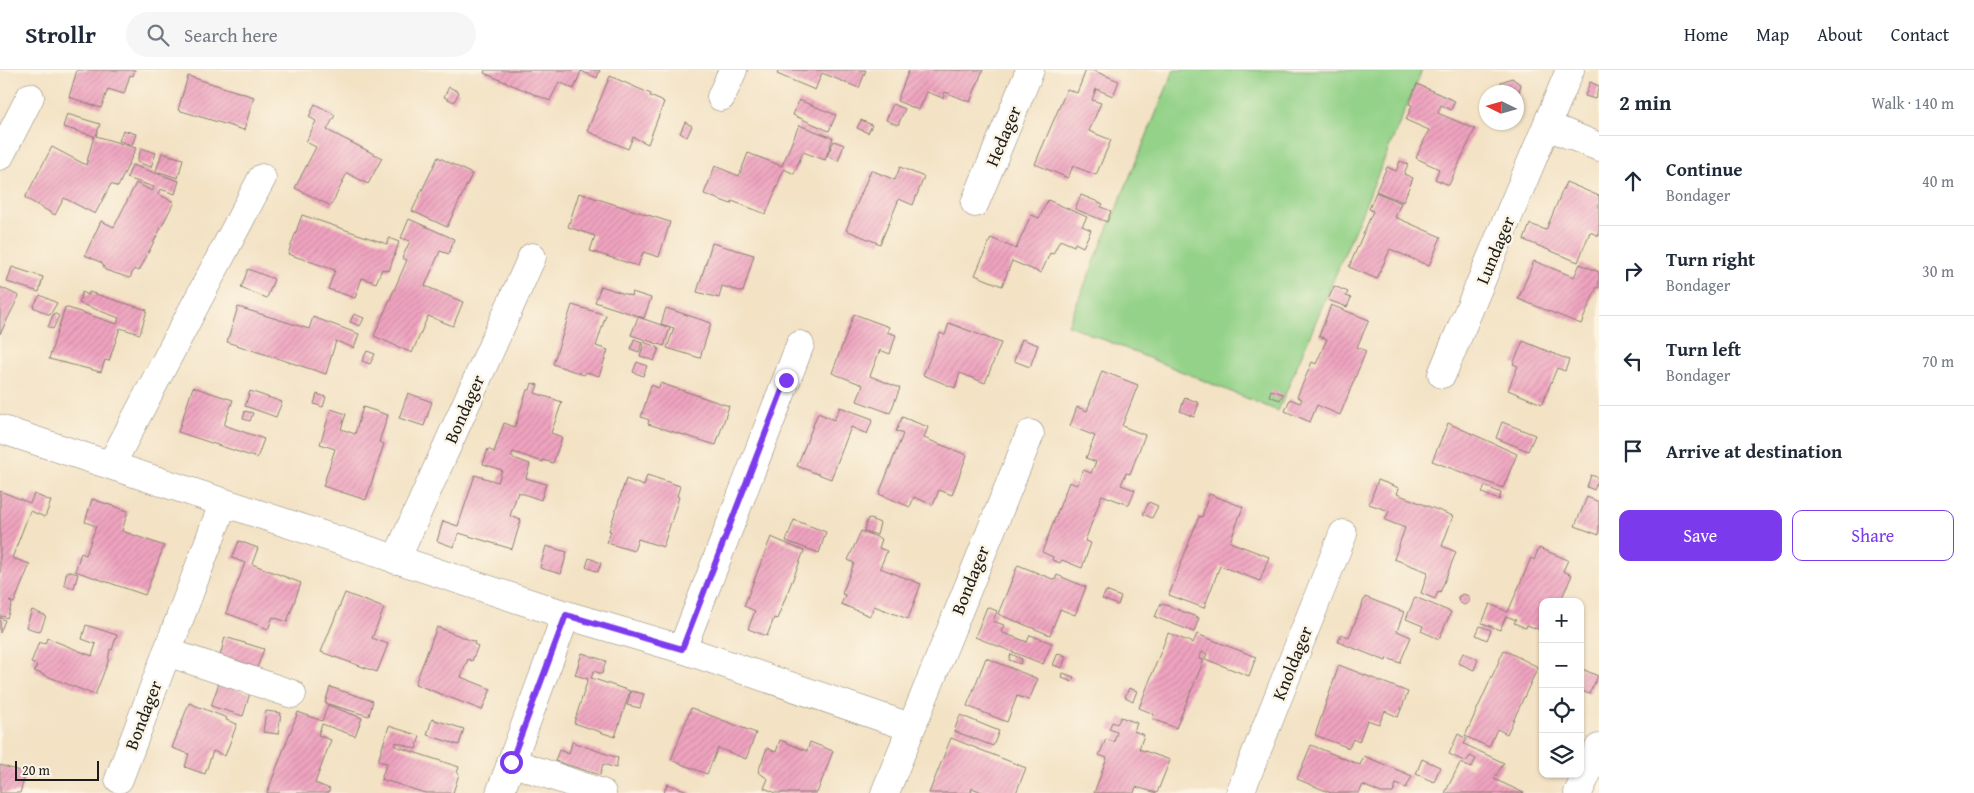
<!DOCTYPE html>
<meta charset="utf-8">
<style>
body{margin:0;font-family:"Gentium Book Plus",serif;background:#f6f6f7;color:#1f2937}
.controls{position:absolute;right:15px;bottom:15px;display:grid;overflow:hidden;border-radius:10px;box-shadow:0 1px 4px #0004}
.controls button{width:45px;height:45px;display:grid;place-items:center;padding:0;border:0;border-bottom:1px solid #e0e1e3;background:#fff;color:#1f2937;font:25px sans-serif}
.compass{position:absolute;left:1479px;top:15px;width:45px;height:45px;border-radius:50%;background:#fff;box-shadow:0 1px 4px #0004;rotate:275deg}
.scale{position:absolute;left:15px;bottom:12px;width:84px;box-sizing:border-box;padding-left:5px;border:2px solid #1c1c1c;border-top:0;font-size:14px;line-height:18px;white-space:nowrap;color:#1c1c1c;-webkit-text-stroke:4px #fcf5e5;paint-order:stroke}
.stop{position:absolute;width:15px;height:15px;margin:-11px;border:4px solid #7c3aed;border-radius:50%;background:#fff}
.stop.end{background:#7c3aed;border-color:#fff;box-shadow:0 1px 5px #0008}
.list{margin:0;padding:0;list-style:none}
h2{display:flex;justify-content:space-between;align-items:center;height:65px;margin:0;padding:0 20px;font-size:21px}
h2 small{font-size:16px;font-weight:400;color:#747a83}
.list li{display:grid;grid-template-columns:32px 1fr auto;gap:15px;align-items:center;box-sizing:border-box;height:90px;padding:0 20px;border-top:1px solid #e0e1e3}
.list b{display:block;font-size:19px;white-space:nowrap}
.list p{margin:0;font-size:16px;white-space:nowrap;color:#747a83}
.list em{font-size:16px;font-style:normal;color:#747a83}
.actions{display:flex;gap:10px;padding:15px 20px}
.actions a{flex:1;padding:11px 0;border:1px solid #7c3aed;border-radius:10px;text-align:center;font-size:18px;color:#7c3aed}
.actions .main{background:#7c3aed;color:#fff}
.icon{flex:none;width:28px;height:28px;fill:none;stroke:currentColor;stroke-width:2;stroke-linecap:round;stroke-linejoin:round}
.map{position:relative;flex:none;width:1599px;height:723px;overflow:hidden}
header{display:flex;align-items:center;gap:30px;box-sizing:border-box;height:70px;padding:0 25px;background:#fff;border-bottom:1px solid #e0e1e3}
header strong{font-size:24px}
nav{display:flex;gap:28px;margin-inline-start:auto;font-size:18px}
.search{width:350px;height:45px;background:#f6f6f7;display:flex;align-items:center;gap:12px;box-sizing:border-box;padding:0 18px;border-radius:28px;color:#747a83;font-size:19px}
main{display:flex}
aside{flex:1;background:#fff}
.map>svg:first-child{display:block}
.green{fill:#93d288;stroke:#587752}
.building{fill:url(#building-hatch)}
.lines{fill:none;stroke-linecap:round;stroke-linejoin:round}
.street-casing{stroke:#887f70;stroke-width:29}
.street{stroke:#fff;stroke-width:28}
.route{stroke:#7c3aed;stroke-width:6}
.labels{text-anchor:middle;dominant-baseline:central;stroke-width:5;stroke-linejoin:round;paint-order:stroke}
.street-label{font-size:18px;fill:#1c1c1c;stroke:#fcf5e5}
</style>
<header>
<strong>Strollr</strong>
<div class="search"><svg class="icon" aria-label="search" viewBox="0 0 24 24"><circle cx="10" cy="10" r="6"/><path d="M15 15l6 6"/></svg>Search here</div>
<nav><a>Home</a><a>Map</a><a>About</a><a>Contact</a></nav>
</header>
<main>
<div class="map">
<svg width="1599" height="723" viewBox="0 0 1599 723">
<defs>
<pattern id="building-hatch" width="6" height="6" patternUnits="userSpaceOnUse" patternTransform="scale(1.25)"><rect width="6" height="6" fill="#efa3bf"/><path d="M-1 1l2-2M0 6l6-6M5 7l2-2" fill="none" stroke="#cc8ca4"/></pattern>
</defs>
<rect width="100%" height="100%" fill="#fcf5e5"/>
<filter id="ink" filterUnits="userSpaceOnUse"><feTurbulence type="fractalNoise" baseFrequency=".02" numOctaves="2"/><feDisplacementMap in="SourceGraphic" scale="10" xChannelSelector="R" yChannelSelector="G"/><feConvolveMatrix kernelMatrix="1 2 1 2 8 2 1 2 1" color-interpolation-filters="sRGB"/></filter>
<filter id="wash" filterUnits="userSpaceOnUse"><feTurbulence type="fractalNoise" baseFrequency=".0096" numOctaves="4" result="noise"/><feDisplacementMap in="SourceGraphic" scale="20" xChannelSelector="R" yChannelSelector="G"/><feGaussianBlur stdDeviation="1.12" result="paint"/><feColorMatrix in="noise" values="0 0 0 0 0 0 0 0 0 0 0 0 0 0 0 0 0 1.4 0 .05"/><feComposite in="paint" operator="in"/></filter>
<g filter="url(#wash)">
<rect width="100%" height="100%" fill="#f3e2c4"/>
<polygon class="green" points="1174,0 1422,0 1278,341 1068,255"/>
<g id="blocks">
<g class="building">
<polygon points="77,0 135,0 133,6 130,5 124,24 108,19 101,38 69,27"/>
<polygon points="485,0 600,0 597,8 581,1 574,19 559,12 550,31 484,3"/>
<polygon points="779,0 866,0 859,18 822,3 815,20 777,4"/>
<polygon points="909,0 983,0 970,32 945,22 943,28 927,22 919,40 897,31"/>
<polygon points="1086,0 1092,0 1119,11 1113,26 1096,19 1092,30 1101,33 1089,61 1111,70 1096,105 1073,96 1068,108 1035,94 1067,19 1077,23"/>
<polygon points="188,6 254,27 244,60 178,40"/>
<polygon points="610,6 651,24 650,26 664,32 648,74 633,67 628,79 587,61"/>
<polygon points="1512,8 1521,15 1517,27 1516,22 1498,22 1501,12"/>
<polygon points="1590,12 1599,16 1595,29 1585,26"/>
<polygon points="1417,14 1455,31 1451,40 1441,35 1438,43 1475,59 1449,115 1435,109 1439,99 1416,88 1429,60 1406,50 1412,35 1409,34"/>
<polygon points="449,17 459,22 454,32 444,27"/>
<polygon points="799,30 836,45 829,61 793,45"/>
<polygon points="315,34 335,45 327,60 382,88 368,114 347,103 331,136 295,118 316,77 306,72 316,51 309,47"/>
<polygon points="893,34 905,39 898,55 886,50"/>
<polygon points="67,44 100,54 96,66 136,78 118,117 111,114 95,144 64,128 55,145 25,128 52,77 86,95 94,66 63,57"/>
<polygon points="861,50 872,55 868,63 857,58"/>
<polygon points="685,52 692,56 687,67 680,63"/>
<polygon points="799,55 833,68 825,90 803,82 794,104 784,99 766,144 732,131 731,134 704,124 715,96 739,106 748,83 782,96"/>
<polygon points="123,60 136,64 132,75 119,71"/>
<polygon points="834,71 844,75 838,91 827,86"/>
<polygon points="141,78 156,83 151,97 137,92"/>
<polygon points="162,83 183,89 178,108 156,101"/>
<polygon points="438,87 472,104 447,157 412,141"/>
<polygon points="1400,91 1408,94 1404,104 1413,108 1403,132 1376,121 1387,97 1396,101"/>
<polygon points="132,95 179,111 175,124 160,119 158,124 174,132 139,201 134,199 130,208 105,200 102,193 85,185 101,151 114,157 136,113 152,121 154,117 127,108"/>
<polygon points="900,97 924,107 913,135 899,129 880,174 846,160 871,100 895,110"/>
<polygon points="1566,112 1599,126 1599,166 1590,162 1578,192 1524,170 1530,154 1546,160"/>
<polygon points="1376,122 1401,133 1395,147 1441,167 1429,196 1390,179 1377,209 1349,197 1373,141 1369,139"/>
<polygon points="579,123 670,152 659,187 643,182 638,196 590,181 595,166 568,157"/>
<polygon points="1081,125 1103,134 1101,137 1111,141 1107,152 1075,139"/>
<polygon points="1048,130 1087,147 1082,156 1091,160 1083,177 1075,173 1074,176 1060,170 1053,184 1050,183 1041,203 1012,191 1002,216 975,205 991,168 1016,179 1030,147 1032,145 1039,148"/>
<polygon points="302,145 387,174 389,168 399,172 389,201 382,199 376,213 362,208 355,228 328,219 335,200 288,184"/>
<polygon points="409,149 454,169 449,184 440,181 425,216 463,232 453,256 428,246 412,283 374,266 407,190 402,188 410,171 401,168"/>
<polygon points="712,173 754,185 743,222 722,216 719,228 697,222"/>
<polygon points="1534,191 1574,207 1580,194 1599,202 1599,218 1597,217 1581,254 1518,229"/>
<polygon points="12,197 43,207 39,222 7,212"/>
<polygon points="248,199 274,209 267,228 241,218"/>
<polygon points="601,216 631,226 632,222 651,228 644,248 595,232"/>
<polygon points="1334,216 1348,222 1346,226 1351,228 1347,237 1328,230"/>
<polygon points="0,217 19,226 0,264"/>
<polygon points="82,222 89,225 89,222 147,240 140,264 120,258 109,291 105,290 101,302 49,289 65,237 117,254 119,248 79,233"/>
<polygon points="40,225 57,233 50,245 33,237"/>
<polygon points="572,235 606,245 596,276 608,280 599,306 586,302 584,305 553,294"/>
<polygon points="1331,235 1369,250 1357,277 1366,281 1340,345 1317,335 1310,352 1285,341 1290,329 1300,333 1302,329 1297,327 1312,292 1316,294 1327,269 1319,266"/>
<polygon points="238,237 309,259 313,247 359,264 354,278 336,271 326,304 227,272"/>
<polygon points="666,238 711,253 700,288 667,278 674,258 661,254"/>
<polygon points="54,243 59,246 53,259 48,257"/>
<polygon points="354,244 364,248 360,256 350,252"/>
<polygon points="854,244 889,257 887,262 896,265 890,284 880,280 870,306 900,318 890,343 857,331 863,315 832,303"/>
<polygon points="638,247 670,258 664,276 631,265"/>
<polygon points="949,253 1001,273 985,313 960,303 955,318 923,305 940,263 945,265"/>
<polygon points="634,269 642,272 639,282 631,279"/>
<polygon points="1022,269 1038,275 1030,297 1014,291"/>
<polygon points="1523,271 1569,290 1565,301 1557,298 1542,334 1508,320 1518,296 1513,294"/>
<polygon points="644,272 659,278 654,291 640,286"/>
<polygon points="367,281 375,284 370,294 362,291"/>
<polygon points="637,292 647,296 643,306 633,302"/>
<polygon points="1102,301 1138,315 1122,356 1145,365 1130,404 1126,403 1121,415 1135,420 1129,435 1102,425 1085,471 1091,473 1082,498 1062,490 1060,493 1052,490 1053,487 1042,482 1069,412 1077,415 1083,400 1091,403 1096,392 1086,388 1095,366 1070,356 1077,337 1087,341"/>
<polygon points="532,313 538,315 535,323 562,332 551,363 562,367 553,393 543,390 543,392 513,382 511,387 530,394 526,408 546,414 541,430 518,422 510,446 521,450 512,479 459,463 454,477 437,471 443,451 458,456 475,405 498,412 502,400 483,394 488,379 494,382 504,353 515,357 527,320 530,320"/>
<polygon points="660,313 729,336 716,375 648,354 649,350 641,347 651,315 659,318"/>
<polygon points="193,317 233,330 224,355 264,369 257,388 178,362"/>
<polygon points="1271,320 1283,324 1280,330 1269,326"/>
<polygon points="250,321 282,332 276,347 245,336"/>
<polygon points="408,323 432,332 424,356 399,348"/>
<polygon points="317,324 326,327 323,337 314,334"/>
<polygon points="1185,327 1199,333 1194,347 1180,341"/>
<polygon points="363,337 388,345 379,372 384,374 366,430 323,416 335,379 320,374 331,339 346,344 341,359 355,364"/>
<polygon points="840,337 873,349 867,364 851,357 831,409 797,396 818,343 834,350"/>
<polygon points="245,341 253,343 250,351 243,349"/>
<polygon points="902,347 928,357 924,368 967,385 952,425 939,420 933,435 914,427 910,437 879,424 903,364 896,361"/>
<polygon points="1502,352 1535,365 1528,381 1496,368"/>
<polygon points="1448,353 1517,384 1503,418 1432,391"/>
<polygon points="647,405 680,416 677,426 679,427 663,477 638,469 634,481 607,473 611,461 609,461 626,409 644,416"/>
<polygon points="1591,405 1599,408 1594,420 1587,417"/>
<polygon points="1378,410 1399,418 1397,424 1453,446 1442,476 1456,482 1440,523 1438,522 1435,529 1421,523 1428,502 1394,489 1405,458 1385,450 1389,441 1369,434"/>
<polygon points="1485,416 1501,423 1499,430 1482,423"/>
<polygon points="0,421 30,433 34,424 51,431 45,447 30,441 12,488 30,494 14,533 9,531 12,534 7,548 2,546 1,548 5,550 0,563"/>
<polygon points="1209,424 1243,437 1230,472 1269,487 1260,511 1220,496 1204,538 1169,525 1199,446 1202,447 1203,443"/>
<polygon points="1587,427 1599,432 1599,465 1575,456"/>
<polygon points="92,429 128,441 122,461 164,476 145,525 75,501 81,483 86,485 96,456 85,452"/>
<polygon points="1149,432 1158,436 1152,448 1143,444"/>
<polygon points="868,448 880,453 877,465 864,461"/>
<polygon points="794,450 826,462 819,483 786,471"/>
<polygon points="861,461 882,469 879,478 887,481 880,498 921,514 908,549 874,536 870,546 841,534 845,525 842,524 854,493 848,490"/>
<polygon points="771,467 804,481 777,549 774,548 767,566 748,559 755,541 744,536"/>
<polygon points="239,471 258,478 252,494 301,513 287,552 273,547 268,559 226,543 245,493 232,488"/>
<polygon points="546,476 567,482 561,504 540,498"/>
<polygon points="1539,478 1568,490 1563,501 1572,505 1560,532 1543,532 1543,561 1527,555 1526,558 1514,553 1516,550 1506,546 1500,560 1482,553 1490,534 1508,542 1531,488 1534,490"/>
<polygon points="589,488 601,493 598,502 586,497"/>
<polygon points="1018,495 1055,510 1057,505 1086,517 1075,545 1060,539 1050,565 998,544"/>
<polygon points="67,501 78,504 74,518 64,515"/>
<polygon points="1106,521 1121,527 1118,535 1102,529"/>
<polygon points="345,523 384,538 372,568 388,574 377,602 321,582"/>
<polygon points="1463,524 1469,526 1469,532 1464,535 1459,532 1458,527"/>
<polygon points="1365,527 1404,542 1397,561 1411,567 1400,593 1387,588 1386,591 1338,572 1341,564 1349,567"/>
<polygon points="1415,527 1451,542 1439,569 1421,561 1423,556 1406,549"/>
<polygon points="1161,533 1199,548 1194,562 1155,547"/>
<polygon points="987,537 997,541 993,551 1004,555 1001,562 1027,572 1030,565 1052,573 1043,594 975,567"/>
<polygon points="32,540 46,546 40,562 26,557"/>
<polygon points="86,555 117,565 112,580 110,579 108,592 95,625 34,601 37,595 31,593 39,572 45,574 47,568 92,586 96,574 82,569"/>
<polygon points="1480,556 1491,560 1487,570 1476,565"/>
<polygon points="437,557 475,572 474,574 478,576 472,591 468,589 461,607 491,619 482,640 415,614"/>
<polygon points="1168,563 1193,573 1197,564 1256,587 1249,606 1205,589 1207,584 1202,582 1199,589 1204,590 1176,658 1153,649 1154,644 1139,638"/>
<polygon points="225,567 264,579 257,598 220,586"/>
<polygon points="1504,580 1538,597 1507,664 1497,659 1489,677 1465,666"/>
<polygon points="582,583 606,591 602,604 594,601 591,608 630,621 615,667 574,653 588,609 575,605"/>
<polygon points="1058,583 1066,586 1062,598 1053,595"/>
<polygon points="1463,583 1478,589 1474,600 1458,593"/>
<polygon points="1011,584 1022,589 1020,594 1009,590"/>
<polygon points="986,588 1038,609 1029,630 1017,626 1007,652 967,636"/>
<polygon points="1339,595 1408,622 1398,647 1385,641 1379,654 1367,650 1359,672 1353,669 1349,678 1315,665"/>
<polygon points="1580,598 1598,606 1589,624 1580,620"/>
<polygon points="1063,603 1074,607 1072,612 1062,608"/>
<polygon points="219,613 250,623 243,646 211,636"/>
<polygon points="330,617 373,631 369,646 325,633"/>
<polygon points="1129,618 1137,621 1133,631 1125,627"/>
<polygon points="631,621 644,624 640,638 627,635"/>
<polygon points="189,633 227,648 226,650 237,654 225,686 213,681 205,704 185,697 189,684 172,678"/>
<polygon points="328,635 362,648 355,666 322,654 318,665 331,670 315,713 330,719 328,723 267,723 298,642 322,651"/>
<polygon points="691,638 756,663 746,689 718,678 707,704 671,690"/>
<polygon points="266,641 281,643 278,664 263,662"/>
<polygon points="960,645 999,661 993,676 954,661"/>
<polygon points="1121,647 1137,653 1134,661 1144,665 1139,679 1170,690 1157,723 1136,717 1134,723 1094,723 1107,688 1099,685 1106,669 1114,672 1117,662 1109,659 1112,652 1117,654"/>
<polygon points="432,649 464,659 459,675 427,665"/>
<polygon points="389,656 420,666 416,679 396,672 395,676 459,697 457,703 459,704 453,723 425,723 381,709 387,693 378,691"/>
<polygon points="1458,664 1467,669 1464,674 1504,693 1494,709 1524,723 1445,723 1460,693 1471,698 1476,689 1470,686 1466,692 1449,684"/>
<polygon points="951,668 1026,698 1016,723 984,723 972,718 971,723 929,723"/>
<polygon points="780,670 807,681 810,672 833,681 817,723 776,723 764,718 768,709 758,702 767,678 776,682"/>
<polygon points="572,672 618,688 616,698 603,694 600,705 555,691 559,680 569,684"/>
<polygon points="1311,675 1360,695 1364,686 1412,706 1406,718 1396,714 1393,723 1381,723 1363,715 1359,723 1331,723 1297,709"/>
<polygon points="1422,689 1440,697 1434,712 1416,704"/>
<polygon points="0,695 26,703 20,723 0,723"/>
<polygon points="667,714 694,723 664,723"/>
</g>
</g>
</g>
<g filter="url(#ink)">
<use href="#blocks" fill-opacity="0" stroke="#887f70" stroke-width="1"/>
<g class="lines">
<g class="street-casing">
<g id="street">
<polyline points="721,27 733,0"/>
<polyline points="1548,56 1599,77"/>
<polyline points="0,86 30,27"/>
<polyline points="975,133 1030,0"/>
<polyline points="1442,304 1570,0"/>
<polyline points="0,359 566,545 682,579 910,657"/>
<polyline points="111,395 262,108"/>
<polyline points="396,490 532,187"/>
<polyline points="682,579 800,275"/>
<polyline points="167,582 292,624"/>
<polyline points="511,692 602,723"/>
<polyline points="119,709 223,434"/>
<polyline points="500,723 566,545"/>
<polyline points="885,723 1030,364"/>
<polyline points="1240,723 1343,464"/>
<polyline points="1578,723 1599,678"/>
</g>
</g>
<use href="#street" class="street"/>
</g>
</g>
<g class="lines" filter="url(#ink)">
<polyline class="route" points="511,692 566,545 682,579 786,310"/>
</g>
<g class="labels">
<g class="street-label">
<text transform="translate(1003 66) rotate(-67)">Hedager</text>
<text transform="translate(1495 180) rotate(-67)">Lundager</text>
<text transform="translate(464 339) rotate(-66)">Bondager</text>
<text transform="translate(970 510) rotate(-68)">Bondager</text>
<text transform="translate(1292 593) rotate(-68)">Knoldager</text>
<text transform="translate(143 645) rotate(-69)">Bondager</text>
</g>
</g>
</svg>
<div class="controls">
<button>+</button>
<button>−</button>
<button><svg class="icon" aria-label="locate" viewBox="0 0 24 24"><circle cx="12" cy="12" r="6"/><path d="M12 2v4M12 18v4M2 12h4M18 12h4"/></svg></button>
<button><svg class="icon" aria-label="layers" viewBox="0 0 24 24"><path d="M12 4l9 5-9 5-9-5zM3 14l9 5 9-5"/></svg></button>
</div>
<svg class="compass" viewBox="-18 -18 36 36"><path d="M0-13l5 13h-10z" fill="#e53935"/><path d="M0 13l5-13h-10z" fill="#747a83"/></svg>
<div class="scale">20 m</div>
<div class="stop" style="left:511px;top:692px"></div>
<div class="stop end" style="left:786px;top:310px"></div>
</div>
<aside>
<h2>2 min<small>Walk · 140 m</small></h2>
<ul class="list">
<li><svg class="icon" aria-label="ahead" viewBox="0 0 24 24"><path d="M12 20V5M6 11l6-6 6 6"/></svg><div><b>Continue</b><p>Bondager</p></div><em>40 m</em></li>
<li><svg class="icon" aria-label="right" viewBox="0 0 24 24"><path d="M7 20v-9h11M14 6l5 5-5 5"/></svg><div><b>Turn right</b><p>Bondager</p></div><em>30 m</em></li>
<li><svg class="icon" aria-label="left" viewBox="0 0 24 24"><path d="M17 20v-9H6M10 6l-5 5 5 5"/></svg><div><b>Turn left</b><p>Bondager</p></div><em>70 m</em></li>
<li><svg class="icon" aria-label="arrive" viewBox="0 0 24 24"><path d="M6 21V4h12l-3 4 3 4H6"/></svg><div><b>Arrive at destination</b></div></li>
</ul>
<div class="actions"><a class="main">Save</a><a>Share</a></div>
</aside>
</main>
